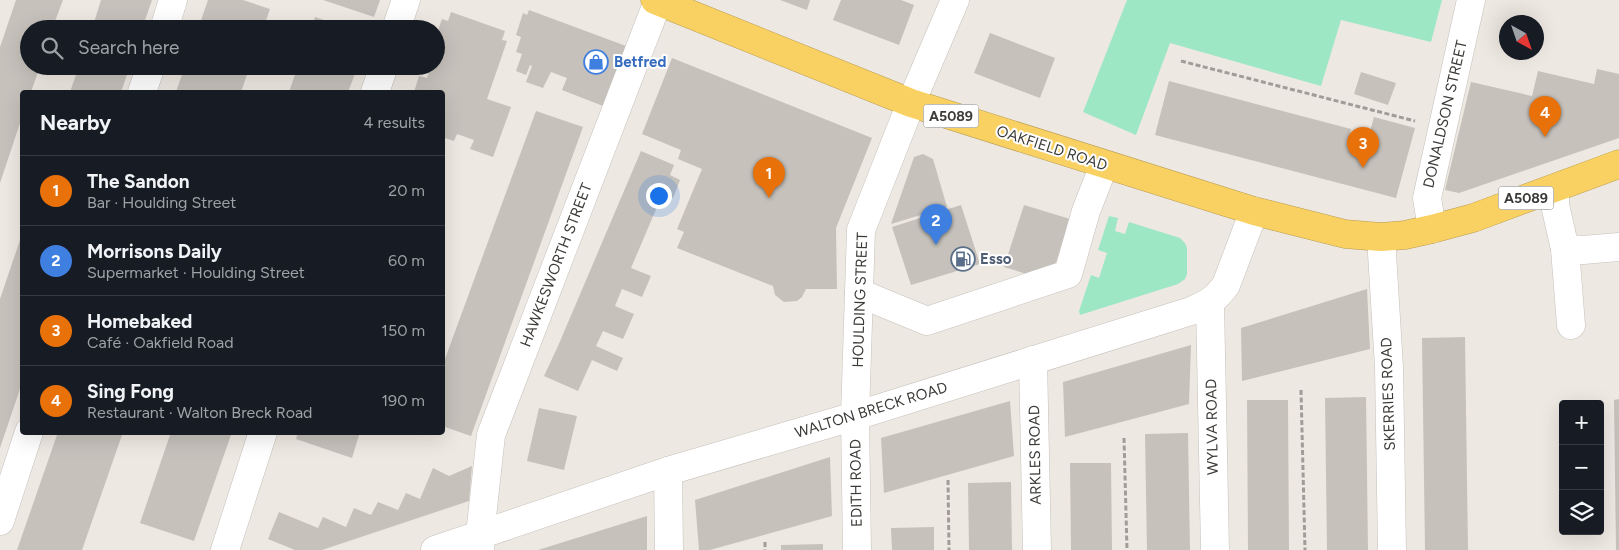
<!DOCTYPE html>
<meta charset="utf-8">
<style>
body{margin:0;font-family:Figtree,sans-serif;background:#20242c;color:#f1f3f6}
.controls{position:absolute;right:15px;bottom:15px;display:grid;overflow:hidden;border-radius:5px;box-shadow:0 5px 20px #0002}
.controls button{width:45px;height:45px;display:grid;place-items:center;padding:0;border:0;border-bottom:1px solid #363941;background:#171b24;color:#f1f3f6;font:25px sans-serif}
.compass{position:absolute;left:1499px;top:15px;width:45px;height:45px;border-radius:50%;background:#171b24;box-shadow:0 5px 20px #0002;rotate:140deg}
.you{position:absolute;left:658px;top:195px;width:18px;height:18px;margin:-12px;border:4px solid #fff;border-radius:50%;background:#1a73e8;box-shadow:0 0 0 8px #1a73e833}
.badge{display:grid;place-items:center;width:32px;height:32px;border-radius:50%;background:#ea580c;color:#fff;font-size:16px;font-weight:700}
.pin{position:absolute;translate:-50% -41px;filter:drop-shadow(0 1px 2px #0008)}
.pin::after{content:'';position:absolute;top:26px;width:18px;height:15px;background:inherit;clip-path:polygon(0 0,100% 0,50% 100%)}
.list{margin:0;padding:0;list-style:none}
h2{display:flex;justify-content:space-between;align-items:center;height:65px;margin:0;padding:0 20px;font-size:21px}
h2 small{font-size:16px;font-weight:400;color:#9ea1a6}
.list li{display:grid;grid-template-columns:32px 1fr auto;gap:15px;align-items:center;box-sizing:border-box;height:70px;padding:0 20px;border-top:1px solid #363941}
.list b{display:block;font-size:19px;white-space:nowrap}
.list p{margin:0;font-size:16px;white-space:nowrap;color:#9ea1a6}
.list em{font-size:16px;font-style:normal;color:#9ea1a6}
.icon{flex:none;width:28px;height:28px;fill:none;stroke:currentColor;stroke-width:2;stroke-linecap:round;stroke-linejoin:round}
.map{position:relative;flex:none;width:1619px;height:550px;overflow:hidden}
.search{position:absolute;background:#171b24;box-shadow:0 5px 20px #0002;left:20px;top:20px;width:425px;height:55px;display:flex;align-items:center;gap:12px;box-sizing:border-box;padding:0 18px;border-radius:28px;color:#9ea1a6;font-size:19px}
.panel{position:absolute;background:#171b24;box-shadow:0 5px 20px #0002;left:20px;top:90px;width:425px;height:345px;border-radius:5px}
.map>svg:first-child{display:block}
.green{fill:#9ee7c5}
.building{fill:#c6c1bb}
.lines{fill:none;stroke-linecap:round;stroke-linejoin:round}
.minor-casing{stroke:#c6c0bb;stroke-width:29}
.highway-casing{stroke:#b79c53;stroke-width:29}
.path{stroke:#a19c98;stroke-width:3;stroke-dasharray:5 2.5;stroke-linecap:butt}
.minor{stroke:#fff;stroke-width:28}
.highway{stroke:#f9d162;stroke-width:28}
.labels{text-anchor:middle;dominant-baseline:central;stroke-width:4;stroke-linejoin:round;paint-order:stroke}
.shield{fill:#fff;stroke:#777674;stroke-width:1}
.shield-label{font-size:14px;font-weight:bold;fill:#3d3b38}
.shop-label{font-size:15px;font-weight:bold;fill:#366cbe;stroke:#fff;text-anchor:start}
.street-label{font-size:15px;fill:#3d3b38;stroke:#fff}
.service-label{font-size:15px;font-weight:bold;fill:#4e5e75;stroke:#fff;text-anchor:start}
</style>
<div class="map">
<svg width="1619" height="550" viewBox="0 0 1619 550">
<rect width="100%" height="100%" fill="#eee8e2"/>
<g class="green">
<polygon points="1127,0 1442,0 1431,42 1341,20 1321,86 1170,43 1136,135 1083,112"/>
<polygon points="1109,216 1118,218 1115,231 1125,234 1129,222 1180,238 1185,243 1187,248 1187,274 1185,279 1178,284 1080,315 1079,311 1091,275 1099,278 1107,253 1098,250"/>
</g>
<g class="building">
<polygon points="16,0 63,0 52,29 29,29 29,66 40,66 31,92 22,92 22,117 0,183 0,47"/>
<polygon points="101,0 152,0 142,29 92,29"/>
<polygon points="208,0 243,0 270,9 263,29 198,29"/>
<polygon points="323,0 380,0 374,17"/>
<polygon points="780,0 810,0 807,10"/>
<polygon points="841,0 901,0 914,5 899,45 833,20"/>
<polygon points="529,10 626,46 603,106 562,90 567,78 551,72 543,88 526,82 532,66 530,65 526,75 516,71 522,54 516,52 521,37 516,35 523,13 527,15"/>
<polygon points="451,12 505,31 502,40 507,41 487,99 511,107 493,157 470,149 474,140 457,134 454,141 442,137 442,92 414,92 419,76 427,78 431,66 436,66 436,51 441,38 436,37 436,36 442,19 448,21"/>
<polygon points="315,17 348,28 348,29 311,29"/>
<polygon points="990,33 1055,58 1040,98 974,73"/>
<polygon points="672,58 872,138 836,228 837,289 806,289 802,297 797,301 784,302 775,295 773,286 677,248 684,232 677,229 702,169 678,159 681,150 642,134"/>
<polygon points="79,66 130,66 121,92 70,92"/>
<polygon points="185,66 250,66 241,92 176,92"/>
<polygon points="298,66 358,66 348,92 289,92"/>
<polygon points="1597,69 1619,74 1619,138 1459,193 1445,190 1471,82 1532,96 1538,71 1594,84"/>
<polygon points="1361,72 1396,83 1388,105 1354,94"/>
<polygon points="1169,81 1351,129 1347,145 1365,150 1374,117 1415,128 1396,198 1155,135"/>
<polygon points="536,111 583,127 471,436 442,426 442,367"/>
<polygon points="641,151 674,165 670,175 680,180 673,198 663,193 631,268 651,276 642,297 622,289 615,306 634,314 623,339 603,331 596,346 623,358 617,371 592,360 578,391 544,376 558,346"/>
<polygon points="923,154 933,159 947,207 891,224 914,157"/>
<polygon points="961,205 980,264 911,285 892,227"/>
<polygon points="1024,205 1070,219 1050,281 1004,267"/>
<polygon points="22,234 22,383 0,448 0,299"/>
<polygon points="1367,289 1370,349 1242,381 1241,328"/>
<polygon points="1465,337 1468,550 1425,550 1422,338"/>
<polygon points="1191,345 1189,404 1065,437 1063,382"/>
<polygon points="1366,397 1368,550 1327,550 1325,398"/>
<polygon points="1619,399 1619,550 1616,550 1614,400"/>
<polygon points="1247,400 1288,400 1289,550 1248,550"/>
<polygon points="1010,401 1014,456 884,493 881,438"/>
<polygon points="539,408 577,416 564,470 527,461"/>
<polygon points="58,432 123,432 82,550 17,550"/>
<polygon points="171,432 232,432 194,541 140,523"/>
<polygon points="298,432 360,432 352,458 296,439"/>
<polygon points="1188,433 1190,550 1147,550 1145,434"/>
<polygon points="830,457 832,516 710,550 699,550 695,500"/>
<polygon points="1070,463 1111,463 1112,550 1071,550"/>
<polygon points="472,466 469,501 322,550 295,550 268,539 279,512 318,528 323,517 346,527 354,508 371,515 378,502 398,510 406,493 420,499 433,468 449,476"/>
<polygon points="1011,482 1012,550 969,550 968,483"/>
<polygon points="647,516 647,550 538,550"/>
<polygon points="934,527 934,550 892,550 891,528"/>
<polygon points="823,544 823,550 781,550 781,545"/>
</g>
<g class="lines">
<g class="minor-casing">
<g id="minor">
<polyline points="164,29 173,0"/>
<polyline points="396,29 406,0"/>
<polyline points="142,92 151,66"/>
<polyline points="375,92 384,66"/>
<polyline points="1555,188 1555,205 1565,249 1571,325"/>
<polyline points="1432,229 1427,198 1471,0"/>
<polyline points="1381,237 1389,367 1392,550"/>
<polyline points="1565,249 1583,250 1619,247"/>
<polyline points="859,293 927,321 1068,274 1086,211 1104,165"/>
<polyline points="1210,303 1215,550"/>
<polyline points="1033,360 1037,550"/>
<polyline points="668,471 669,550"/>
<polyline points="0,521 29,432"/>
<polyline points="225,550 263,432"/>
<path d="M435 550 668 471 855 416 1191 311C1208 304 1215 300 1226 285L1254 211"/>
<polyline points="480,550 480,535 491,435 658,1"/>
<polyline points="857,550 855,416 861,230 911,103 955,0"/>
</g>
</g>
<g class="highway-casing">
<polyline id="highway" points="655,0 911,103 1254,211 1345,234 1381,237 1405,235 1432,229 1473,218 1619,164"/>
</g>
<g class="path">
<polyline points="1181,61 1415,121"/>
<polyline points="1301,390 1305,550"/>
<polyline points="1124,438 1127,550"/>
<polyline points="948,480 949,550"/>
<polyline points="765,542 765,550"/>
</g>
<use href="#minor" class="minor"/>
<use href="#highway" class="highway"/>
</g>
<defs>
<g id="shop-ring" transform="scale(1.25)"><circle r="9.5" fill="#fff" stroke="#3f7fe0" stroke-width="1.5"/><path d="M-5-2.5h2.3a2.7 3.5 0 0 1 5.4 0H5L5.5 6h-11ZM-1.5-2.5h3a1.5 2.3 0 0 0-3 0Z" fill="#3f7fe0"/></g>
<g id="fuel-ring" transform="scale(1.25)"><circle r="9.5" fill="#fff" stroke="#5c6f8a" stroke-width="1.5"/><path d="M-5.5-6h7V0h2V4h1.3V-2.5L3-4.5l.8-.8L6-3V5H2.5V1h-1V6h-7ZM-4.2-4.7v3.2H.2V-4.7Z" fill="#5c6f8a"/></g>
</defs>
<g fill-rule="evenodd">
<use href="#shop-ring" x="596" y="62"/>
<use href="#fuel-ring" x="963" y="259"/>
</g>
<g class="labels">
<g class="shield">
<rect x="923.5" y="104.5" width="55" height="23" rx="4"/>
<rect x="1498.5" y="186.5" width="55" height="23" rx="4"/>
</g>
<g class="shield-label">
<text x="951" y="116">A5089</text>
<text x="1526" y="198">A5089</text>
</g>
<g class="shop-label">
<text x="614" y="62">Betfred</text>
</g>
<g class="street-label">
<text transform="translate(1445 114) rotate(-77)">DONALDSON STREET</text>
<text transform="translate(1052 148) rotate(18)">OAKFIELD ROAD</text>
<text transform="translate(556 265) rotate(-69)">HAWKESWORTH STREET</text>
<text transform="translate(860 300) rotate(-88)">HOULDING STREET</text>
<text transform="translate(1388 394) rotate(-92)">SKERRIES ROAD</text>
<text transform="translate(871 410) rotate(-17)">WALTON BRECK ROAD</text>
<text transform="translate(1212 427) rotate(-91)">WYLVA ROAD</text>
<text transform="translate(1035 455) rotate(-91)">ARKLES ROAD</text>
<text transform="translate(856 483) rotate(-91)">EDITH ROAD</text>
</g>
<g class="service-label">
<text x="980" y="259">Esso</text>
</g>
</g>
</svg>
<div class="controls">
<button>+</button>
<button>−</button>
<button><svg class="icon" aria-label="layers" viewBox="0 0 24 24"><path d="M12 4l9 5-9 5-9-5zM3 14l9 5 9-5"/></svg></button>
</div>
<svg class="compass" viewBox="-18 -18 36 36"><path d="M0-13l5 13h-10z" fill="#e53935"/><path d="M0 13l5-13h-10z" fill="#9ea1a6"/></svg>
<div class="you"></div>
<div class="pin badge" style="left:769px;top:198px;background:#e8710a">1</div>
<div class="pin badge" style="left:936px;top:245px;background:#3f7fe0">2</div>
<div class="pin badge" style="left:1363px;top:168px;background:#e8710a">3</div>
<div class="pin badge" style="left:1545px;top:137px;background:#e8710a">4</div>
<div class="search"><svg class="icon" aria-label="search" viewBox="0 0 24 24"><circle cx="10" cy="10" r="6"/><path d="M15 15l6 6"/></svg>Search here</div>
<section class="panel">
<h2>Nearby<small>4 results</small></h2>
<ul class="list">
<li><span class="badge" style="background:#e8710a">1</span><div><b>The Sandon</b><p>Bar · Houlding Street</p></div><em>20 m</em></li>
<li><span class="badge" style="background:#3f7fe0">2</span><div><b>Morrisons Daily</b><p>Supermarket · Houlding Street</p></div><em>60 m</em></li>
<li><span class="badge" style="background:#e8710a">3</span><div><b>Homebaked</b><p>Café · Oakfield Road</p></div><em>150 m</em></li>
<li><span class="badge" style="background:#e8710a">4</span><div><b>Sing Fong</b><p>Restaurant · Walton Breck Road</p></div><em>190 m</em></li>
</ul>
</section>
</div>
